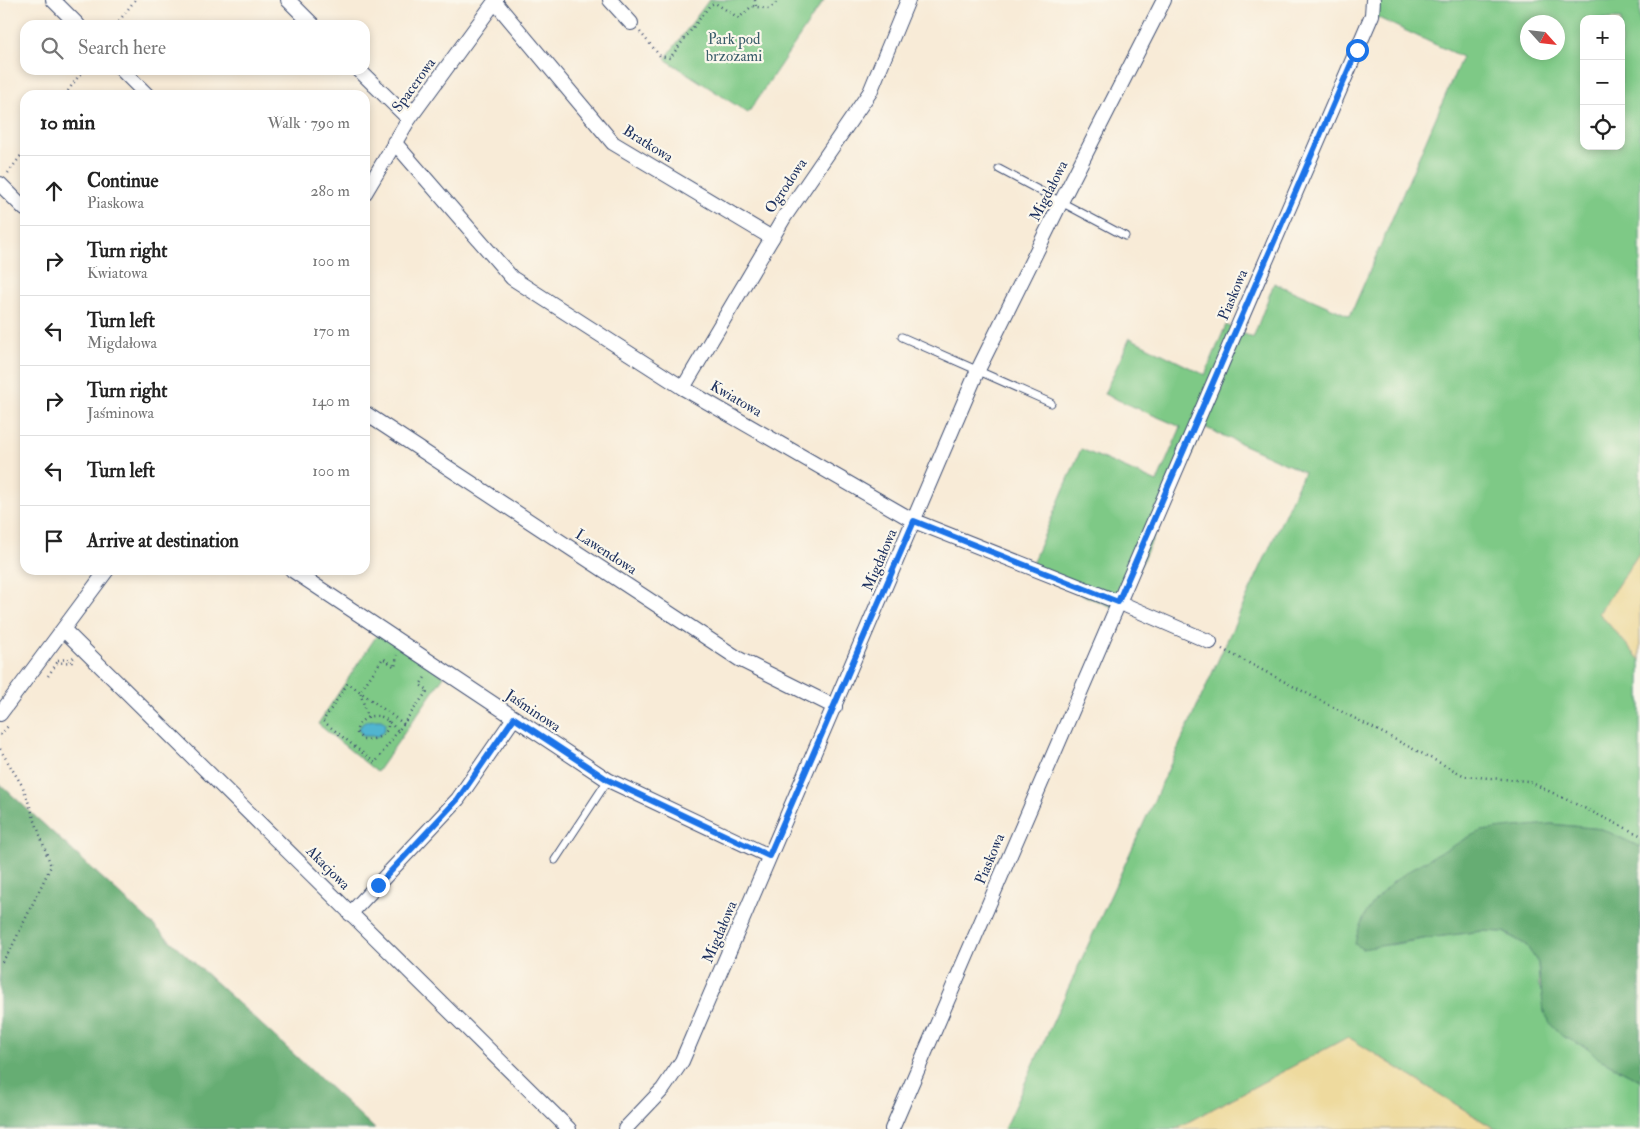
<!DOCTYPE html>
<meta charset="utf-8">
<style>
body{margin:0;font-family:"IM FELL Double Pica",serif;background:#f2f2f2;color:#222}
.controls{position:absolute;right:15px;top:15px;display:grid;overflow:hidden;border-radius:10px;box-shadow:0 2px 8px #0003}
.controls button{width:45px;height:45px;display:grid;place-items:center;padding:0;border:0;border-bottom:1px solid #e0e0e0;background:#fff;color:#222;font:25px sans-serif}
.compass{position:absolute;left:1520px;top:15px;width:45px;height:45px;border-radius:50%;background:#fff;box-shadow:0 2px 8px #0003;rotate:117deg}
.stop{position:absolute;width:15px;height:15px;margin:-11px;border:4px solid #1a73e8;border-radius:50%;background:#fff}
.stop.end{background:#1a73e8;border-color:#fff;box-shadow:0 1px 5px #0008}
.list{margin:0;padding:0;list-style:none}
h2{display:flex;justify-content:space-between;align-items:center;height:65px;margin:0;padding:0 20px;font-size:21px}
h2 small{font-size:16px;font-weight:400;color:#767676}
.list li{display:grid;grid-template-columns:32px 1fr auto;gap:15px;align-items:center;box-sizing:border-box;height:70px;padding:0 20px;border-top:1px solid #e0e0e0}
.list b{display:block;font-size:19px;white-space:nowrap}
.list p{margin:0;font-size:16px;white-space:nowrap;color:#767676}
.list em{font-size:16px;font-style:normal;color:#767676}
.icon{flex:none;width:28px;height:28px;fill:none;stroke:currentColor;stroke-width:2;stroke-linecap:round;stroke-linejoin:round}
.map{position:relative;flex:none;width:1640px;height:1129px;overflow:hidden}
.search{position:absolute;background:#fff;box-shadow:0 2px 8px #0003;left:20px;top:20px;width:350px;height:55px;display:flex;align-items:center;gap:12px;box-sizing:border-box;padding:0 18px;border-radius:15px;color:#767676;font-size:19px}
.panel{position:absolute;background:#fff;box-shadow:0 2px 8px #0003;left:20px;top:90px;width:350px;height:485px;border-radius:15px}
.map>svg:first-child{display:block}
.green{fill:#7ec986;stroke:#4c7c72;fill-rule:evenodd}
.forest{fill:#66ad73;stroke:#406e68}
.sand{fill:#eeda9e;stroke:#84847e}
.water{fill:#51b5d0;stroke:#367297}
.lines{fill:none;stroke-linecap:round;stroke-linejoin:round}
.service-casing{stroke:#3c4b70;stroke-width:9}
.minor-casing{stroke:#3c4b70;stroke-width:16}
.path{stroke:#3c4b70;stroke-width:2.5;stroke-dasharray:1 4;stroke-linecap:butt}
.service{stroke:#fff;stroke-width:7}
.minor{stroke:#fff;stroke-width:14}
.route{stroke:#1a73e8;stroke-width:6}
.labels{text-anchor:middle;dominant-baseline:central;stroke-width:4.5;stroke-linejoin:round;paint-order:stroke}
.park-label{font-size:15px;fill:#395d6a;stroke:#fbf7ec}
.street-label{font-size:15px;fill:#1b2f5e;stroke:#fbf7ec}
</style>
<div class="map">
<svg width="1640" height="1129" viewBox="0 0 1640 1129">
<rect width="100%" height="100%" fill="#fbf7ec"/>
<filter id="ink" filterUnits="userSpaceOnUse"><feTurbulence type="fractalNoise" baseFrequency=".02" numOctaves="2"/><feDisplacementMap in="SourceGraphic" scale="10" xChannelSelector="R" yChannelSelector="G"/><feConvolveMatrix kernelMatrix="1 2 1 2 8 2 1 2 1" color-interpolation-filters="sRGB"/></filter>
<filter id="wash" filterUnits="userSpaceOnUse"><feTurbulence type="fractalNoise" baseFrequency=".0096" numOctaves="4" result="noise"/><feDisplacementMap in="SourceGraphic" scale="20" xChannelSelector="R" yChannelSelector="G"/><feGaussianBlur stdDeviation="1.12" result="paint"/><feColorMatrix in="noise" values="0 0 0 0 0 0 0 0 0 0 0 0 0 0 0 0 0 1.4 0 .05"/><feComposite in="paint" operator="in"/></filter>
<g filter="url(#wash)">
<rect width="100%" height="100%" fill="#f8ebd7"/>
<g class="green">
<polygon points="709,0 824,0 748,113 665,59"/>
<path d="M1373 0H1640V552L1599 613 1640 660V847L1602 829 1551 824 1481 832 1421 863 1393 882 1390 945 1428 938 1482 931 1503 932 1526 945 1538 963 1539 986 1562 1036 1588 1048 1598 1058 1640 1080V1129H1495L1348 1037 1175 1129H1004L1304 472 1204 427 1120 610 1028 573 1081 449 1157 482 1181 427 1104 394 1130 338 1205 375 1226 325 1253 338 1274 283 1350 316 1462 57 1372 15ZM1584 19H1621V146H1584ZM1528 22H1558V52H1528Z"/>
<polygon points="379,632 444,676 377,772 318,724"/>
</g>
<g class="forest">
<polygon points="0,784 375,1129 0,1129"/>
<path d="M1551 824 1602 829 1640 847V1080L1598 1058 1588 1048 1562 1036 1552 1026 1544 1012 1538 963 1526 945 1504 932 1482 931 1428 938 1362 949 1355 944C1363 894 1410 868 1451 847 1461 842 1472 834 1482 831 1505 827 1529 826 1551 824Z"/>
</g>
<g class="sand">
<polygon points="1640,552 1640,660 1599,613"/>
<polygon points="1348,1037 1495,1129 1175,1129"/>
</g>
<path class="water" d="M374 720H381L386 723 384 731 378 736H363L359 730C361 722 367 721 374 720Z"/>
</g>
<g filter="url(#ink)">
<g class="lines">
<g class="service-casing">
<g id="service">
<polyline points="999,169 1125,236"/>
<polyline points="902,337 1051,403"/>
<polyline points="555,860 608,780"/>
</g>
</g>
<g class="minor-casing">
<g id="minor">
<polyline points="53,0 78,25"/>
<polyline points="288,0 313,25"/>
<polyline points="610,0 631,23"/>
<polyline points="495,2 613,143 772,238"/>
<polyline points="122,70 147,95"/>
<polyline points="359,70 409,119"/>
<polyline points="394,142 512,278 683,388 914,521 1118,602 1210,642"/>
<polyline points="0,184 25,209"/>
<polyline points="365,193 409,119 496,0"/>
<polyline points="683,388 785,216 870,92 908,0"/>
<polyline points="365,413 739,659 835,707"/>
<polyline points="292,570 608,780 769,856"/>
<polyline points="64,630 569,1129"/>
<polyline points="0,714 107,570"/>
<polyline points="350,914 458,799 514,718"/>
<polyline points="625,1129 663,1089 682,1061 977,372 1061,202 1164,0"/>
<polyline points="892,1129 1372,15 1373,0"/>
</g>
</g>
<g class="path">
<polyline points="755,0 756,7"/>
<polyline points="116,25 135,0"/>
<polyline points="640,32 660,56 670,58 710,5 715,3 739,18 752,6 769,9 779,0"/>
<polyline points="65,95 83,70"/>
<polyline points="8,173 25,150"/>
<polyline points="1222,649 1465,776 1528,781 1640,835"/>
<polyline points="58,660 71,659 74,657"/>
<polyline points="48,676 57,663 72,662 75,659"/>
<polyline points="368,718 360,692 383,658 395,667 397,655"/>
<path d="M388 721C390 736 375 740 363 740L356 732C359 720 369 713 382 717 388 720 393 726 398 731L428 690 420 685 426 676"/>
<polyline points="398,731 375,763 323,721 348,683 404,724"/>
<polyline points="0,735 9,725"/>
<polyline points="0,749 23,787 51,866 10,951 0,964"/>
</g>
<use href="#service" class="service"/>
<use href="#minor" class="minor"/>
</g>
</g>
<g class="lines" filter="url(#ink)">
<polyline class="route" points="378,885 458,799 514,718 608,780 769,856 914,521 1118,602 1357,50"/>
</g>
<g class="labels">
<g class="park-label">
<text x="734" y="39">Park pod<tspan x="734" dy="17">brzozami</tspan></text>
</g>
<g class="street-label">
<text transform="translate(414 85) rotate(-54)">Spacerowa</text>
<text transform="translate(648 144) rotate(32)">Bratkowa</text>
<text transform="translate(786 186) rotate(-56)">Ogrodowa</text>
<text transform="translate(1049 191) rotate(-63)">Migdałowa</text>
<text transform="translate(1233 295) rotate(-67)">Piaskowa</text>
<text transform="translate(736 399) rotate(30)">Kwiatowa</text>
<text transform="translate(606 552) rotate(33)">Lawendowa</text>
<text transform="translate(880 560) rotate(-67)">Migdałowa</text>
<text transform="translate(533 711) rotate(34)">Jaśminowa</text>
<text transform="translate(990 859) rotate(-67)">Piaskowa</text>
<text transform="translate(328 868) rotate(45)">Akacjowa</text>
<text transform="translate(720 932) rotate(-67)">Migdałowa</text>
</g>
</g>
</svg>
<div class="controls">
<button>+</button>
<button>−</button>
<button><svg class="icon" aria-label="locate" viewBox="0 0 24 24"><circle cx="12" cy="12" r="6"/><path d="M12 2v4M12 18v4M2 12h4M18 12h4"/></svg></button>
</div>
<svg class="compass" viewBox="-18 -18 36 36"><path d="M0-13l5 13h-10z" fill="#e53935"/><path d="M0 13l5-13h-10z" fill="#767676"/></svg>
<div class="stop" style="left:1357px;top:50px"></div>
<div class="stop end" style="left:378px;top:885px"></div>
<div class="search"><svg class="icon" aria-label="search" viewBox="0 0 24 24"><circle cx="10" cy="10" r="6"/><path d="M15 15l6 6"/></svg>Search here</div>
<section class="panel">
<h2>10 min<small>Walk · 790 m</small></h2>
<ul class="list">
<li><svg class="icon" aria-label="ahead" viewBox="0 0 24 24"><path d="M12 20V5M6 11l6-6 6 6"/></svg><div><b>Continue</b><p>Piaskowa</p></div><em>280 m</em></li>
<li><svg class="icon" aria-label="right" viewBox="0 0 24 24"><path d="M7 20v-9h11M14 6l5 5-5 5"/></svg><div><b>Turn right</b><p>Kwiatowa</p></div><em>100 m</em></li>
<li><svg class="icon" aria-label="left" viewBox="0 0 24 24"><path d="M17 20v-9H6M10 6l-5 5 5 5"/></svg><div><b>Turn left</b><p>Migdałowa</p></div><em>170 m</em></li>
<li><svg class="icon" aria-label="right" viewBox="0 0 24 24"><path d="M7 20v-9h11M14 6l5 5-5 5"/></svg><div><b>Turn right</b><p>Jaśminowa</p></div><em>140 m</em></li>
<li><svg class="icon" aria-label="left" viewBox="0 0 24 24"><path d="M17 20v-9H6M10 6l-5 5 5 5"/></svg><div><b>Turn left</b></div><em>100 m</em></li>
<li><svg class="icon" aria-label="arrive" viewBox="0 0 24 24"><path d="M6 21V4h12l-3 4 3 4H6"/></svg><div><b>Arrive at destination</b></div></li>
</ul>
</section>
</div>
